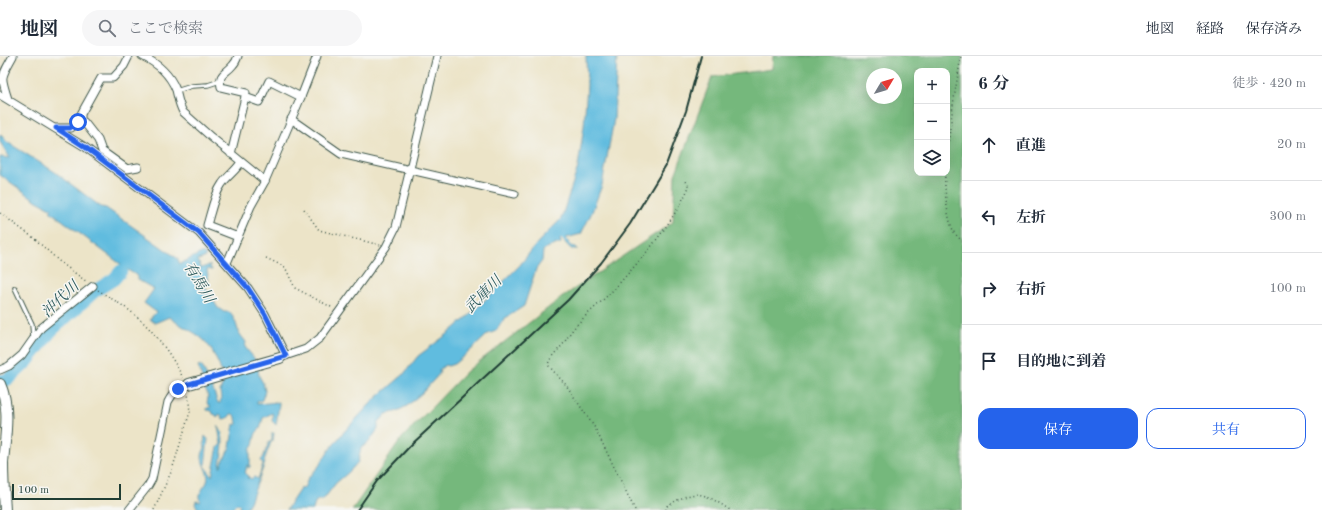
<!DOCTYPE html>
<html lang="ja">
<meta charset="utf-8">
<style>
body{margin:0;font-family:"Old Standard TT","Noto Serif JP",serif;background:#f6f6f7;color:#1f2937}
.controls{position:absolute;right:12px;top:12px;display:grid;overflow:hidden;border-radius:8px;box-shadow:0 4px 16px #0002}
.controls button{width:36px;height:36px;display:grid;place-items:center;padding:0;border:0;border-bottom:1px solid #e0e1e3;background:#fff;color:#1f2937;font:20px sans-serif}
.compass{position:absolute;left:866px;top:12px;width:36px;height:36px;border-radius:50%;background:#fff;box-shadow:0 4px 16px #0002;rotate:52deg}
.scale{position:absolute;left:12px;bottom:10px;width:109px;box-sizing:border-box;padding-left:4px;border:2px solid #1f3d34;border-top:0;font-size:11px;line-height:14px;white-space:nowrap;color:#1f3d34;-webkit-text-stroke:3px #f6f6f2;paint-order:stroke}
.stop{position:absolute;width:12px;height:12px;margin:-9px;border:3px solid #2563eb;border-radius:50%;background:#fff}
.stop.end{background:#2563eb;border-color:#fff;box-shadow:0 1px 4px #0008}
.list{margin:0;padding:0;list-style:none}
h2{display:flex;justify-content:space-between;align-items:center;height:52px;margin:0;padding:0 16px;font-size:17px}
h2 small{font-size:13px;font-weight:400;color:#747a83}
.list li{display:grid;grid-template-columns:26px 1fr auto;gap:12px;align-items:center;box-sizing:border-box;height:72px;padding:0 16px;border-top:1px solid #e0e1e3}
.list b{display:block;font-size:15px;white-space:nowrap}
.list em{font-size:13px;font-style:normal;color:#747a83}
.actions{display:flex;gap:8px;padding:12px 16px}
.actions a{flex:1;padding:9px 0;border:1px solid #2563eb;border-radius:12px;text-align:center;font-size:14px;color:#2563eb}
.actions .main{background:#2563eb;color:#fff}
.icon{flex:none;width:22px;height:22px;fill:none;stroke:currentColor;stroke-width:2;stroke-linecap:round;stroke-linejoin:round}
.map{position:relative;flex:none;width:962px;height:454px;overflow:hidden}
header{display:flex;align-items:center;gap:24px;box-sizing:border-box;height:56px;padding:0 20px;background:#fff;border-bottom:1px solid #e0e1e3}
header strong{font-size:19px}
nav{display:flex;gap:22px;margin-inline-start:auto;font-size:14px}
.search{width:280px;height:36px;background:#f6f6f7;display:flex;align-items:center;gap:10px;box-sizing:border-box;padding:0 14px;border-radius:22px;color:#747a83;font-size:15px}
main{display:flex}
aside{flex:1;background:#fff}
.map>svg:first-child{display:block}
.forest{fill:#74b87c;stroke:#4a7a58;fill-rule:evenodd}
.water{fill:#61bcdf;stroke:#407c8a}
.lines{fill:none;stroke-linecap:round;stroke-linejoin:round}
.river{stroke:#61bcdf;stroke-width:13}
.lane-casing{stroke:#3e564a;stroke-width:5.5}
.street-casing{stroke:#3e564a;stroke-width:9}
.secondary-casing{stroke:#3e564a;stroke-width:12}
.path{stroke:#3e564a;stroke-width:1.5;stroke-dasharray:1 3;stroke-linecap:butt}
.lane{stroke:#fff;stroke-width:3.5}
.street{stroke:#fff;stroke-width:7}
.secondary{stroke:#fff;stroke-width:10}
.rail{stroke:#1f3d34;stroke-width:2}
.route{stroke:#2563eb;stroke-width:5}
.labels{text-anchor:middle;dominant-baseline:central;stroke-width:3;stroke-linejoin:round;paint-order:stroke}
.water-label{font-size:15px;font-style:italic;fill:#305d5f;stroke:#f6f6f2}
</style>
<header>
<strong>地図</strong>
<div class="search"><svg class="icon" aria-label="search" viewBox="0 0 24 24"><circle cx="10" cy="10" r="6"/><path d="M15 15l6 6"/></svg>ここで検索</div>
<nav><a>地図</a><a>経路</a><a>保存済み</a></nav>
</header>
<main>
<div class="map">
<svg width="962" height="454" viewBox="0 0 962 454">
<rect width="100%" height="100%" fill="#f6f6f2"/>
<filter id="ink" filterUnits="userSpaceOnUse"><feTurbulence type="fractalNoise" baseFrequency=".025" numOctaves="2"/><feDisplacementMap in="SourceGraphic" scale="8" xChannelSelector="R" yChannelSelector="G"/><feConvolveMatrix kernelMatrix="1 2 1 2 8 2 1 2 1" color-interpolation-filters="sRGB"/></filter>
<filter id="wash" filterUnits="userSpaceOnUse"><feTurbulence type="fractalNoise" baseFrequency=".012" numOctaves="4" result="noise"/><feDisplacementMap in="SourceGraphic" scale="16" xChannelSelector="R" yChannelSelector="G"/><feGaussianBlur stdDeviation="0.9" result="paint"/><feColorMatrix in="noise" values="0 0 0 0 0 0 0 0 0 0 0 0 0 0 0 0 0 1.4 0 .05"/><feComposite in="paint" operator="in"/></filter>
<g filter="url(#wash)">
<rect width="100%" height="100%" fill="#ece4c8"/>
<path class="forest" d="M773 0H962V454H352L402 382 467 315 561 242 673 166 675 119 712 21 772 13ZM917 15H947V117H917ZM872 18H896V42H872Z"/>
<g class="water">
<polygon points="586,0 617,0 614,63 602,129 592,156 581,178 566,182 571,190 576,191 578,193 571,193 561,182 560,183 561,187 546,192 543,195 542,205 536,213 524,250 504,263 496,275 488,278 470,295 454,308 448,310 445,309 439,314 440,317 423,336 407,350 395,356 386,358 378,367 378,373 369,386 361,392 358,406 349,416 336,427 323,444 318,444 315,446 313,454 286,454 300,433 304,432 308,422 319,410 327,397 342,378 374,344 403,319 418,300 449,277 471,258 520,209 538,186 561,163 578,111 584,70 587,29"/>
<path d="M0 78 7 86 55 116 101 151 106 152 177 202 180 208 201 197 206 199 204 202 198 204 201 212 210 209V211L212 213V214L208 213 207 215 209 225 203 221 201 222V225L218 252 224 256H229C236 264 235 265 238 274 239 278 243 282 246 286L245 291 254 302 258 313 259 320 263 327 265 335 262 344 257 346V348L279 346V348L276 369 272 365 273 361 272 357 263 362 260 373C254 377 255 382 253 389 252 391 251 392 250 394V411L248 412V409H247L245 418H247L248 423V420L251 423 254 421 258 423 263 408 261 404 263 402 269 386 272 385V377H274L273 385 271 386 264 405 265 407 250 446 245 454H238L240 450 239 448H236L231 454 219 452 218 453V454H199L195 448 196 445 200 446 201 445 199 443C200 440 200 437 202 434 203 431 206 429 207 426 211 414 196 406 205 392L204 387 205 380 208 383 205 410 212 420 218 391 221 388 218 370C227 380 221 399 220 411L230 391 234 368 236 369 237 368 236 361 233 358H231L228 362 223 363 221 359 219 358 217 362 216 359 213 358 212 355 207 354V352L211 351 207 347 208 341 198 310 199 309 203 312 208 324 218 325 216 327H220L212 331 218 347H220C222 342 220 339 220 335 221 332 223 329 223 326 223 319 220 311 217 305 205 276 191 278 169 261L155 267 150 263 156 256 144 247 154 233 138 224 136 219 126 213 119 218 115 225 109 228 108 226 113 223 123 210 50 155 52 153 37 145 0 119V101L10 102 0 86Z"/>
</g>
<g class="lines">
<polyline class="river" points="0,325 6,324 12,320 27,306 51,275 95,235 114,223 121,215"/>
</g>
</g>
<g filter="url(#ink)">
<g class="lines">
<g class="lane-casing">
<g id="lane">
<polyline points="176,35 192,30 208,29 220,25"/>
<polyline points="15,232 32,268 33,281"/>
</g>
</g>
<g class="street-casing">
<g id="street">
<path d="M142 0C157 7 170 19 176 34 178 42 179 49 183 56L211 81 265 125"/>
<polyline points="0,39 85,91 199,177 248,232 265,258 286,300"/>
<polyline points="245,41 259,46 269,25 301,41"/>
<path d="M8 43C0 19 1 22 13 0"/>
<polyline points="291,63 341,98 515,138"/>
<polyline points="81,65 81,58 101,22 113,22 124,10 129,0"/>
<polyline points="56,72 71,72 78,66 84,66 98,84 102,95 127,113 138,111"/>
<path d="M231 98 246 37 221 31C218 17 226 18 233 9 235 7 237 3 238 0"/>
<path d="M238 181 207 169C211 156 214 139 222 128 228 119 236 115 241 106"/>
<polyline points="227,207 251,150 265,125 301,41 317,0"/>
<polyline points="282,301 306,293 320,282 386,191 396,171 437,0"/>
<polyline points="0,314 9,310 22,299 41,272 93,230"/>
<path d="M129 454 148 430 152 423 168 346C173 336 179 332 189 328"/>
</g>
</g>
<g class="secondary-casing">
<g id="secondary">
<path d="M0 328C11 352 5 381 3 407 3 423 4 439 5 454"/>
<polyline points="189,328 280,302"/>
</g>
</g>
<g class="path">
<polyline points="947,97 953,49 961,0"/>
<path d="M945 117C944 131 947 164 954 176 956 179 959 182 962 185"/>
<polyline points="304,153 319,174 380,189"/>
<polyline points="0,157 35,183 60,206 87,226"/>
<polyline points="266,202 285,211 295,232 333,252"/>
<path d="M98 234C110 242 123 249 134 258 155 276 171 298 183 322"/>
<polyline points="154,454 172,414 190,356 188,337"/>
<path d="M635 454 595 372 566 329 548 309C550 300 558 295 564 287 567 282 570 277 574 272 586 258 601 247 613 234 642 203 671 170 689 131L686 125"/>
<path d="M666 454 667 450C697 432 702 436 730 454"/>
</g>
<use href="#lane" class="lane"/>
<use href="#street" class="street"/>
<use href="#secondary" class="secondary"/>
<polyline class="rail" points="357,454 377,425 411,389 568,244 601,207 616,187 630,168 666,109 686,55 701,0"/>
</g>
</g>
<g class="lines" filter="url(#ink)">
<polyline class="route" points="78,66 70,72 56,72 85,91 199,177 248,232 265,258 286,300 189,328 178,333"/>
</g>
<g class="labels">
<g class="water-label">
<text transform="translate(198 227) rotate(59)">有馬川</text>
<text transform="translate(484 239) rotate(-45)">武庫川</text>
<text transform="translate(61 244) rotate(-43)">沖代川</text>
</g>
</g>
</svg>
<div class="controls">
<button>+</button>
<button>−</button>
<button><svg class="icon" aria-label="layers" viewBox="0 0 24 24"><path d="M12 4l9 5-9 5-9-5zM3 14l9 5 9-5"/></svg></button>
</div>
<svg class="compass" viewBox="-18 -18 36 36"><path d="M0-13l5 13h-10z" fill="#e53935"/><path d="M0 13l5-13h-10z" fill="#747a83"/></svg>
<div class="scale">100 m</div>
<div class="stop" style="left:78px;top:66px"></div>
<div class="stop end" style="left:178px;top:333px"></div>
</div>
<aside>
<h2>6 分<small>徒歩 · 420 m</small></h2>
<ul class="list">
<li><svg class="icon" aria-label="ahead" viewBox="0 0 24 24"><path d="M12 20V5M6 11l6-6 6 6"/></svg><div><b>直進</b></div><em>20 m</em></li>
<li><svg class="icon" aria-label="left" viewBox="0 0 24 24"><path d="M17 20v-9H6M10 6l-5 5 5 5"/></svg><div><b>左折</b></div><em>300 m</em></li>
<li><svg class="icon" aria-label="right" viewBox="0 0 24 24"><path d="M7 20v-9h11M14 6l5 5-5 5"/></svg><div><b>右折</b></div><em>100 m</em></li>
<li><svg class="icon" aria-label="arrive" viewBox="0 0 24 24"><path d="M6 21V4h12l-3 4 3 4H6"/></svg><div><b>目的地に到着</b></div></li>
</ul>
<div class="actions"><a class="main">保存</a><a>共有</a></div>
</aside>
</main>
